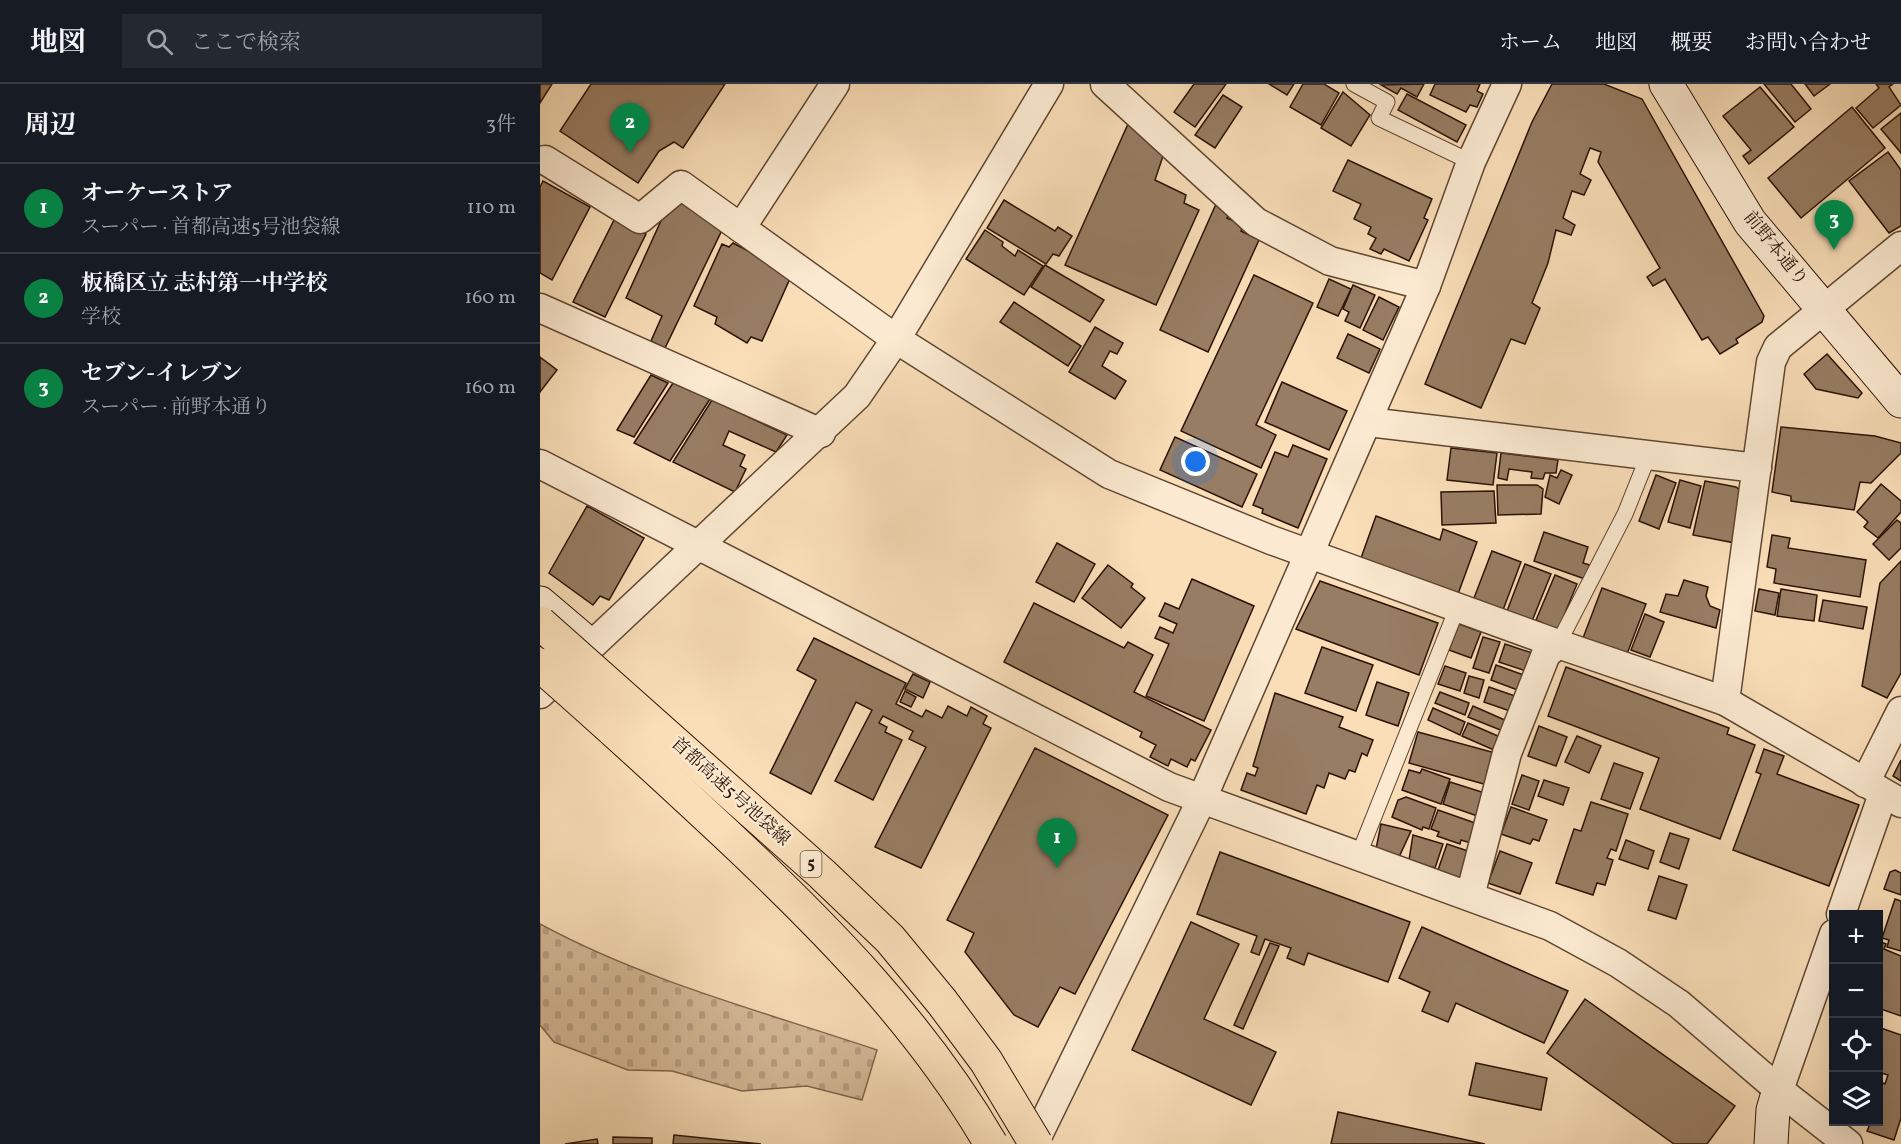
<!DOCTYPE html>
<html lang="ja">
<meta charset="utf-8">
<style>
body{margin:0;font-family:Vollkorn,"Noto Serif JP",serif;background:#242831;color:#f1f3f6}
.controls{position:absolute;right:18px;bottom:18px;display:grid;overflow:hidden;border-radius:0px;box-shadow:0 6px 24px #0002}
.controls button{width:54px;height:54px;display:grid;place-items:center;padding:0;border:0;border-bottom:2px solid #363941;background:#171b24;color:#f1f3f6;font:30px sans-serif}
.you{position:absolute;left:656px;top:378px;width:21px;height:21px;margin:-15px;border:4px solid #fff;border-radius:50%;background:#1a73e8;box-shadow:0 0 0 9px #1a73e833}
.badge{display:grid;place-items:center;width:39px;height:39px;border-radius:50%;background:#0b8043;color:#fff;font-size:20px;font-weight:700}
.pin{position:absolute;translate:-50% -50px;filter:drop-shadow(0 2px 3px #0008)}
.pin::after{content:'';position:absolute;top:32px;width:21px;height:18px;background:inherit;clip-path:polygon(0 0,100% 0,50% 100%)}
.list{margin:0;padding:0;list-style:none}
h2{display:flex;justify-content:space-between;align-items:center;height:78px;margin:0;padding:0 24px;font-size:26px}
h2 small{font-size:20px;font-weight:400;color:#9ea1a6}
.list li{display:grid;grid-template-columns:39px 1fr auto;gap:18px;align-items:center;box-sizing:border-box;height:90px;padding:0 24px;border-top:2px solid #363941}
.list b{display:block;font-size:22px;white-space:nowrap}
.list p{margin:0;font-size:20px;white-space:nowrap;color:#9ea1a6}
.list em{font-size:20px;font-style:normal;color:#9ea1a6}
.icon{flex:none;width:33px;height:33px;fill:none;stroke:currentColor;stroke-width:2;stroke-linecap:round;stroke-linejoin:round}
.map{position:relative;flex:none;width:1361px;height:1060px;overflow:hidden}
header{display:flex;align-items:center;gap:36px;box-sizing:border-box;height:84px;padding:0 30px;background:#171b24;border-bottom:2px solid #363941}
header strong{font-size:28px}
nav{display:flex;gap:33px;margin-inline-start:auto;font-size:21px}
.search{width:420px;height:54px;background:#242831;display:flex;align-items:center;gap:15px;box-sizing:border-box;padding:0 21px;border-radius:0px;color:#9ea1a6;font-size:22px}
main{display:flex}
aside{flex:1;background:#171b24}
.map>svg:first-child{display:block}
.cemetery{fill:url(#cemetery-stones);stroke:#816750;stroke-width:1.5}
.building{fill:#977d63;stroke:#2c1306;stroke-width:1.5}
.lines{fill:none;stroke-linecap:round;stroke-linejoin:round}
.lane-casing{stroke:#5f4632;stroke-width:17}
.street-casing{stroke:#5f4632;stroke-width:31}
.secondary-casing{stroke:#2c1306;stroke-width:35}
.lane{stroke:#fbead1;stroke-width:15}
.street{stroke:#fbead1;stroke-width:28}
.secondary{stroke:#fbead1;stroke-width:33}
.highway-bridge-casing{stroke:#2c1306;stroke-width:35;stroke-linecap:butt}
.highway-bridge{stroke:#f9deb8;stroke-width:33}
.labels{text-anchor:middle;dominant-baseline:central;stroke-width:4.5;stroke-linejoin:round;paint-order:stroke}
.shield{fill:#fbead1;stroke:#6a5443;stroke-width:1.5}
.shield-label{font-size:16px;font-weight:bold;fill:#2c1306}
.street-label{font-size:18px;fill:#2c1306;stroke:#fbead1}
</style>
<header>
<strong>地図</strong>
<div class="search"><svg class="icon" aria-label="search" viewBox="0 0 24 24"><circle cx="10" cy="10" r="6"/><path d="M15 15l6 6"/></svg>ここで検索</div>
<nav><a>ホーム</a><a>地図</a><a>概要</a><a>お問い合わせ</a></nav>
</header>
<main>
<aside>
<h2>周辺<small>3件</small></h2>
<ul class="list">
<li><span class="badge">1</span><div><b>オーケーストア</b><p>スーパー · 首都高速5号池袋線</p></div><em>110 m</em></li>
<li><span class="badge">2</span><div><b>板橋区立 志村第一中学校</b><p>学校</p></div><em>160 m</em></li>
<li><span class="badge">3</span><div><b>セブン-イレブン</b><p>スーパー · 前野本通り</p></div><em>160 m</em></li>
</ul>
</aside>
<div class="map">
<svg width="1361" height="1060" viewBox="0 0 1361 1060">
<defs>
<pattern id="cemetery-stones" width="16" height="16" patternUnits="userSpaceOnUse" patternTransform="scale(1.5)"><rect width="16" height="16" fill="#d6bb9a"/><path d="M2 7V4a2 2 0 0 1 4 0v3zM10 15v-3a2 2 0 0 1 4 0v3z" fill="#b8a083"/></pattern>
</defs>
<rect width="100%" height="100%" fill="#f9deb8"/>
<filter id="stains"><feTurbulence type="fractalNoise" baseFrequency=".00333" numOctaves="4"/><feColorMatrix values="0 0 0 0 .2 0 0 0 0 .09 0 0 0 0 .02 0 0 0 .5 -.17"/></filter>
<radialGradient id="worn" r=".72"><stop offset=".6" stop-color="#630" stop-opacity="0"/><stop offset="1" stop-color="#630" stop-opacity=".3"/></radialGradient>
<path class="cemetery" d="M0 840C105 897 224 928 337 966L322 1016 267 1002 202 1007 132 987 88 986 14 958 0 941Z"/>
<g class="building">
<polygon points="0,0 12,0 0,19"/>
<polygon points="51,0 185,0 143,64 134,58 119,67 98,99 20,47"/>
<polygon points="654,0 686,0 655,43 634,28"/>
<polygon points="729,0 754,0 747,11"/>
<polygon points="763,0 784,0 799,9 781,41 750,23"/>
<polygon points="884,0 877,13 861,4 857,10 841,1"/>
<polygon points="895,0 940,0 937,7 943,10 937,23 930,21 926,28 890,11"/>
<polygon points="1012,0 1064,0 1102,15 1224,232 1222,238 1196,255 1198,259 1180,270 1168,253 1162,256 1125,195 1113,202 1107,193 1120,184 1058,78 1061,68 1050,64 1040,90 1051,96 1044,111 1032,107 1023,134 1035,141 1031,151 1016,146 1008,179 992,219 1000,224 985,260 971,255 941,324 885,300 992,38"/>
<polygon points="1224,0 1251,0 1271,25 1255,38"/>
<polygon points="1265,0 1290,0 1274,12"/>
<polygon points="1336,0 1353,0 1349,3 1361,21 1333,44 1316,24 1339,4"/>
<polygon points="1220,3 1254,43 1209,80 1203,72 1211,66 1183,32"/>
<polygon points="803,8 830,31 811,62 781,44"/>
<polygon points="867,10 926,41 917,58 858,26"/>
<polygon points="683,11 702,23 675,64 655,51"/>
<polygon points="1312,23 1345,64 1261,134 1228,94"/>
<polygon points="1361,29 1361,69 1341,45"/>
<polygon points="588,40 624,69 615,96 646,111 644,119 659,126 616,221 525,181"/>
<polygon points="1348,68 1361,86 1361,142 1349,149 1309,97"/>
<polygon points="808,76 892,115 884,134 888,136 869,177 844,165 841,170 830,165 836,154 828,150 831,143 814,135 821,120 793,107"/>
<polygon points="3,97 50,123 12,196 0,189 0,103"/>
<polygon points="142,112 184,142 125,264 111,257 122,232 86,214 129,119"/>
<polygon points="464,116 515,147 518,143 532,152 519,172 513,170 506,180 447,144"/>
<polygon points="676,120 689,128 687,134 703,141 701,147 719,156 668,268 620,246"/>
<polygon points="75,134 106,150 65,233 33,218"/>
<polygon points="445,146 463,158 462,162 475,172 478,166 503,182 484,211 426,175"/>
<polygon points="193,159 252,190 222,257 211,253 207,259 175,240 177,233 154,222 182,160 189,163"/>
<polygon points="505,181 564,216 550,238 491,203"/>
<polygon points="714,191 773,219 716,341 736,351 721,384 641,347"/>
<polygon points="789,195 811,205 798,232 777,223"/>
<polygon points="813,201 835,211 820,244 805,237 809,228 803,225"/>
<polygon points="839,213 859,223 843,256 823,246"/>
<polygon points="474,218 541,262 528,282 460,238"/>
<polygon points="555,243 583,259 577,270 570,267 562,282 586,297 575,315 529,288"/>
<polygon points="808,250 840,265 829,289 797,274"/>
<polygon points="1287,270 1322,309 1318,314 1276,305 1264,290"/>
<polygon points="0,273 17,286 0,308"/>
<polygon points="111,291 128,299 94,353 77,346"/>
<polygon points="742,298 807,327 789,366 725,338"/>
<polygon points="133,299 170,315 130,377 94,359"/>
<polygon points="172,316 247,351 236,368 189,347 183,361 205,371 200,382 206,385 195,408 133,378"/>
<polygon points="1241,343 1335,352 1361,359 1361,369 1331,399 1320,398 1314,426 1251,417 1251,412 1232,408"/>
<polygon points="635,353 717,390 702,423 620,386"/>
<polygon points="753,361 787,375 758,444 722,429 723,425 713,421 735,368 748,373"/>
<polygon points="911,364 957,369 953,401 907,396"/>
<polygon points="961,369 1018,376 1016,389 1005,389 1003,395 991,394 992,388 969,385 967,396 958,394"/>
<polygon points="1021,386 1032,391 1019,420 1005,413 1010,391 1017,394"/>
<polygon points="1116,391 1136,399 1119,445 1099,437"/>
<polygon points="1140,396 1161,402 1150,444 1128,438"/>
<polygon points="1165,397 1196,403 1204,409 1195,459 1153,451"/>
<polygon points="1341,400 1361,417 1361,428 1338,454 1324,443 1328,438 1317,428"/>
<polygon points="957,401 997,401 1003,405 1001,430 958,431"/>
<polygon points="954,407 956,439 902,441 901,408"/>
<polygon points="47,422 104,454 69,516 60,512 53,521 9,489"/>
<polygon points="836,432 900,456 903,445 937,458 918,510 821,474"/>
<polygon points="1357,436 1361,439 1361,464 1349,476 1333,460"/>
<polygon points="1004,448 1048,463 1043,479 1050,481 1045,495 994,477"/>
<polygon points="1232,451 1250,454 1248,464 1326,476 1320,513 1234,499 1236,485 1227,483"/>
<polygon points="517,459 555,480 534,518 496,498"/>
<polygon points="952,467 981,478 963,526 934,514"/>
<polygon points="1361,477 1361,589 1347,614 1322,602 1340,499"/>
<polygon points="985,480 1011,490 992,537 967,527"/>
<polygon points="568,481 593,500 591,503 605,514 581,544 542,514"/>
<polygon points="1015,491 1037,500 1018,546 996,536"/>
<polygon points="652,495 714,522 664,637 606,612 629,560 615,554 620,543 633,549 637,540 619,532 625,519 639,525"/>
<polygon points="1144,496 1168,503 1166,512 1170,522 1180,526 1176,544 1120,528 1126,510 1138,512"/>
<polygon points="780,497 898,539 879,591 756,545"/>
<polygon points="1062,504 1106,520 1087,570 1043,554"/>
<polygon points="1219,505 1239,509 1235,531 1215,527"/>
<polygon points="1241,505 1277,511 1274,537 1237,532"/>
<polygon points="1283,516 1327,523 1323,545 1279,537"/>
<polygon points="494,519 584,564 588,558 613,571 594,608 671,646 655,677 651,675 647,683 631,675 628,682 610,673 616,661 600,653 602,648 464,578"/>
<polygon points="1105,530 1124,538 1110,573 1091,566"/>
<polygon points="919,540 941,548 931,574 909,566"/>
<polygon points="943,553 960,558 949,589 933,584"/>
<polygon points="274,554 366,599 356,620 382,633 386,626 402,634 408,622 427,632 431,623 447,632 443,640 451,644 381,784 335,763 386,663 369,655 373,647 343,632 339,639 347,643 345,648 362,656 333,716 295,697 332,626 316,618 271,710 230,689 276,596 257,586"/>
<polygon points="965,560 998,571 992,589 959,578"/>
<polygon points="782,563 833,581 816,627 765,609"/>
<polygon points="956,581 989,593 983,608 951,596"/>
<polygon points="905,582 926,589 920,607 898,600"/>
<polygon points="1026,583 1189,644 1187,650 1215,661 1180,755 1100,725 1119,674 1008,632"/>
<polygon points="373,590 390,598 383,614 365,605"/>
<polygon points="929,592 944,596 939,614 924,609"/>
<polygon points="837,598 869,609 858,642 826,631"/>
<polygon points="949,603 975,612 970,627 944,618"/>
<polygon points="365,607 376,613 371,623 360,618"/>
<polygon points="900,608 929,619 925,631 895,619"/>
<polygon points="735,609 803,633 799,643 833,656 827,672 822,669 815,688 809,686 805,695 789,689 784,704 777,701 766,730 701,706 707,689 715,692 718,684 713,682"/>
<polygon points="933,622 967,637 963,647 928,633"/>
<polygon points="893,624 925,638 920,651 888,636"/>
<polygon points="928,639 960,653 954,666 922,652"/>
<polygon points="999,642 1027,653 1016,682 988,672"/>
<polygon points="878,648 959,670 951,702 869,679"/>
<polygon points="1037,652 1061,662 1049,689 1025,678"/>
<polygon points="495,664 628,731 535,910 520,903 498,943 474,931 425,868 434,849 407,836"/>
<polygon points="1224,665 1244,672 1237,690 1319,721 1289,802 1193,766 1221,690 1216,688"/>
<polygon points="1361,676 1361,697 1353,692"/>
<polygon points="1074,679 1103,689 1090,725 1061,715"/>
<polygon points="882,685 910,695 901,720 862,706 869,686 880,689"/>
<polygon points="982,691 999,697 989,726 972,720"/>
<polygon points="1004,696 1029,704 1023,721 998,712"/>
<polygon points="910,698 945,709 943,734 903,720"/>
<polygon points="866,713 896,724 889,745 883,743 882,746 852,733 858,716"/>
<polygon points="1051,718 1088,730 1076,767 1071,765 1067,774 1073,776 1065,801 1057,799 1053,811 1016,799 1034,745 1041,747"/>
<polygon points="971,723 1007,736 999,757 993,755 990,760 961,750"/>
<polygon points="898,726 938,740 931,759 921,756 920,760 897,752 899,748 891,745"/>
<polygon points="841,740 871,747 859,773 836,765"/>
<polygon points="1130,749 1149,755 1139,785 1120,778"/>
<polygon points="873,751 903,760 895,784 869,776"/>
<polygon points="1086,756 1114,767 1108,785 1079,775"/>
<polygon points="907,760 931,768 924,795 898,786"/>
<polygon points="960,767 992,779 980,810 948,799"/>
<polygon points="680,768 870,838 848,898 768,869 764,881 747,874 751,864 725,855 719,871 711,868 717,852 657,830"/>
<polygon points="1355,786 1361,789 1361,811 1344,805 1350,788"/>
<polygon points="1119,792 1147,801 1136,835 1108,826"/>
<polygon points="1355,815 1361,817 1361,867 1347,863 1349,856 1342,854"/>
<polygon points="651,838 699,860 664,935 736,968 711,1021 592,966"/>
<polygon points="882,843 1028,907 1004,959 916,919 908,938 882,927 890,908 859,894"/>
<polygon points="1338,857 1346,860 1344,865 1361,872 1361,932 1338,924"/>
<polygon points="730,859 739,862 703,945 694,941"/>
<polygon points="1045,915 1195,1022 1167,1060 1134,1060 1007,969"/>
<polygon points="1338,943 1361,951 1361,1034 1354,1056 1327,1047 1331,1038 1338,1038 1338,997 1345,1000 1348,991 1338,988"/>
<polygon points="936,979 1007,994 1001,1026 929,1011"/>
<polygon points="798,1028 945,1060 791,1060"/>
<polygon points="134,1051 221,1060 133,1060"/>
<polygon points="73,1053 112,1054 112,1060 73,1060"/>
<polygon points="57,1055 58,1060 25,1060"/>
</g>
<g class="lines">
<g class="lane-casing">
<g id="lane">
<polyline points="814,0 847,18 839,34 931,78"/>
<polyline points="1018,560 1085,430 1109,370"/>
<polyline points="819,770 918,522"/>
</g>
</g>
<g class="street-casing">
<g id="street">
<polyline points="565,0 716,138 790,177 886,202"/>
<polyline points="5,76 100,135 141,101 201,144 295,0"/>
<polyline points="201,144 356,255 569,390 731,456 1018,560 1185,617 1361,719"/>
<polyline points="0,224 281,349"/>
<polyline points="828,338 1217,384"/>
<polyline points="0,380 629,703 1010,842 1078,879 1139,920 1239,1006 1308,1060"/>
<polyline points="0,610 317,312 356,255 509,0"/>
<polyline points="1185,617 1231,278 1238,263 1361,162"/>
<polyline points="1325,699 1361,627"/>
<polyline points="930,812 967,669 1006,570 1018,560"/>
<polyline points="1301,830 1343,710"/>
<polyline points="1239,1006 1294,850"/>
<polyline points="499,1049 661,717 886,202 931,78 967,0"/>
</g>
</g>
<g class="secondary-casing">
<g id="secondary">
<polyline points="1126,0 1210,138 1361,317"/>
<polyline points="0,519 40,553"/>
<polyline points="1231,1060 1233,1026 1239,1006"/>
</g>
</g>
<use href="#lane" class="lane"/>
<use href="#street" class="street"/>
<use href="#secondary" class="secondary"/>
<g class="highway-bridge-casing">
<g id="highway-bridge">
<polyline points="0,539 282,790 350,855 402,918 446,977 496,1060"/>
<path d="M0 581C63 636 124 692 185 749 286 844 381 940 451 1060"/>
</g>
</g>
<use href="#highway-bridge" class="highway-bridge"/>
</g>
<g class="labels">
<rect class="shield" x="260.5" y="767" width="21" height="26" rx="4.5"/>
<g class="shield-label">
<text x="271" y="780">5</text>
</g>
<g class="street-label">
<text transform="translate(1235 165) rotate(51)">前野本通り</text>
<text transform="translate(190 708) rotate(42)">首都高速5号池袋線</text>
</g>
</g>
<rect width="100%" height="100%" filter="url(#stains)"/>
<rect width="100%" height="100%" fill="url(#worn)"/>
</svg>
<div class="controls">
<button>+</button>
<button>−</button>
<button><svg class="icon" aria-label="locate" viewBox="0 0 24 24"><circle cx="12" cy="12" r="6"/><path d="M12 2v4M12 18v4M2 12h4M18 12h4"/></svg></button>
<button><svg class="icon" aria-label="layers" viewBox="0 0 24 24"><path d="M12 4l9 5-9 5-9-5zM3 14l9 5 9-5"/></svg></button>
</div>
<div class="you"></div>
<div class="pin badge" style="left:517px;top:784px">1</div>
<div class="pin badge" style="left:90px;top:69px">2</div>
<div class="pin badge" style="left:1294px;top:166px">3</div>
</div>
</main>
